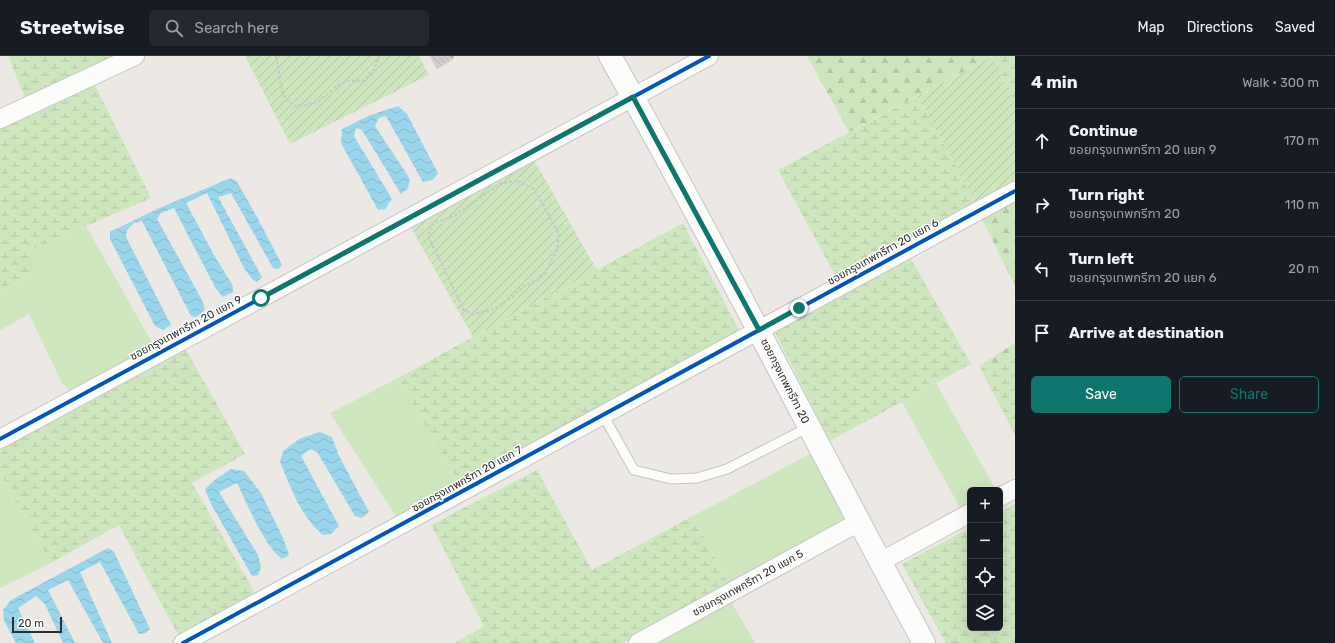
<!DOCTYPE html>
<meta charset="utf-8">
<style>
body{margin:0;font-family:Rubik,"Noto Sans Thai",sans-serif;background:#242831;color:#f1f3f6}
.controls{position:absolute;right:12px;bottom:12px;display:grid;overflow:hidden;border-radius:6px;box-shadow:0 4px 16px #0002}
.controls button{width:36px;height:36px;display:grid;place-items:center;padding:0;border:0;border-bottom:1px solid #363941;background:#171b24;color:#f1f3f6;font:20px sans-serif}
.scale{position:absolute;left:12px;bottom:10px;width:50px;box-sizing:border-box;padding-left:4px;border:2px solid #2e2e2e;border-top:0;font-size:11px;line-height:14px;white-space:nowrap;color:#2e2e2e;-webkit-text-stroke:3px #fff;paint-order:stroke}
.stop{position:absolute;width:12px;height:12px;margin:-9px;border:3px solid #0f766e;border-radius:50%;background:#fff}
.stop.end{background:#0f766e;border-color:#fff;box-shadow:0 1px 4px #0008}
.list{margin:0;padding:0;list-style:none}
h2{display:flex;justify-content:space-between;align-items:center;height:52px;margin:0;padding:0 16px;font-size:17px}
h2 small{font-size:13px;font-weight:400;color:#9ea1a6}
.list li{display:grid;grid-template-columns:26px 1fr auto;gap:12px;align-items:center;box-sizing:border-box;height:64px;padding:0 16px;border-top:1px solid #363941}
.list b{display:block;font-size:15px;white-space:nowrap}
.list p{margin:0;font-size:13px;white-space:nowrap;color:#9ea1a6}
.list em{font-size:13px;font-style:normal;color:#9ea1a6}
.actions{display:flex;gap:8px;padding:12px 16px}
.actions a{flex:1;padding:9px 0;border:1px solid #0f766e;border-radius:6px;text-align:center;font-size:14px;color:#0f766e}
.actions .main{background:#0f766e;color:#fff}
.icon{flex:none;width:22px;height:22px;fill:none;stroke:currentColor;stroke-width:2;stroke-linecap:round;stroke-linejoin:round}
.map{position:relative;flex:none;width:1015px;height:587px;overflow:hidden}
header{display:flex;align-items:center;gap:24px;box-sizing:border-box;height:56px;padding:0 20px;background:#171b24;border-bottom:1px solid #363941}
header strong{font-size:19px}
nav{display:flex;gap:22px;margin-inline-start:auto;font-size:14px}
.search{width:280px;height:36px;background:#242831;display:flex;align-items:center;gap:10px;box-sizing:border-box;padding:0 14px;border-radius:6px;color:#9ea1a6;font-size:15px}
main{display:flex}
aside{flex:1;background:#171b24}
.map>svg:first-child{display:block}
.grass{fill:#cee6be}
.forest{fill:url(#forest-firs)}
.wetland{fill:url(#wetland-marsh)}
.garden{fill:url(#garden-furrows)}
.water{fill:url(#water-waves)}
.building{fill:url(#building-back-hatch);stroke:#d7d4d0;filter:url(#shadow)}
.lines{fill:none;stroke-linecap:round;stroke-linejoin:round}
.lane-casing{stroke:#c5c4c5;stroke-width:11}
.street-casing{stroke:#c5c4c5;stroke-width:20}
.secondary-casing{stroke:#c5c4c5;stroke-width:24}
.path{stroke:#c9c9c8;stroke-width:2.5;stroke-dasharray:3 2;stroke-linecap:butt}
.lane{stroke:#fcfcfb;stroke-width:9}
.street{stroke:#fcfcfb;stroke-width:18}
.secondary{stroke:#fcfcfb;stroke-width:22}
.cycleway-casing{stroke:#fff;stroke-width:6}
.cycleway{stroke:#0057b8;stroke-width:4}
.route{stroke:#0f766e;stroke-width:5}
.labels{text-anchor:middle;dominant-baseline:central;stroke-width:3;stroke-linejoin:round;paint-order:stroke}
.street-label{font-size:11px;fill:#2e2e2e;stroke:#fff}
</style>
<header>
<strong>Streetwise</strong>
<div class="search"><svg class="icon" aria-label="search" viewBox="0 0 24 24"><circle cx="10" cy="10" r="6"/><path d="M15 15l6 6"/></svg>Search here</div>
<nav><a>Map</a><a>Directions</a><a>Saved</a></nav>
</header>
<main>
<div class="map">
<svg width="1015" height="587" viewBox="0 0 1015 587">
<defs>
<pattern id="forest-firs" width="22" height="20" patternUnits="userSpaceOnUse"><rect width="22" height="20" fill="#cee6be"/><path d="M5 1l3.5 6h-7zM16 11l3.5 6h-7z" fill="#b1c6a4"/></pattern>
<pattern id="wetland-marsh" width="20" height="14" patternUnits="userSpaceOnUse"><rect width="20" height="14" fill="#cee6be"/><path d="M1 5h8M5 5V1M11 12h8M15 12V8" fill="none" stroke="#b1c6a4"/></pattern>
<pattern id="garden-furrows" width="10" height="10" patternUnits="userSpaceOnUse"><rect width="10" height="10" fill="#cee6be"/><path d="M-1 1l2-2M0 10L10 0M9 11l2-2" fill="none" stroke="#b1c6a4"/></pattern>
<pattern id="water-waves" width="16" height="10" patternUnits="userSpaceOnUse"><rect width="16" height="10" fill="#99d6ec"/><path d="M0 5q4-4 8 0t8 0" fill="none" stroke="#84b8cb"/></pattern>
<pattern id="building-back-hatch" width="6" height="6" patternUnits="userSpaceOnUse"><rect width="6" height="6" fill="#d1cecb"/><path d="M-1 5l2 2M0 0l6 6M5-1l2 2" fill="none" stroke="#b4b1af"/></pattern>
<filter id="shadow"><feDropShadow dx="3.5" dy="-3.5" stdDeviation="1" flood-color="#0004"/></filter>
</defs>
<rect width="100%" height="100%" fill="#ece8e4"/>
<g class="grass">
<polygon points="86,170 155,292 71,336 62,327 29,258 0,274 0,236 36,218 26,196"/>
<polygon points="398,322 459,428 397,462 330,357"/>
<polygon points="936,327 996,434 970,434 970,448 960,452 902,346"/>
<polygon points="810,398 848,464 729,530 693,460"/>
<polygon points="0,417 51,507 0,532"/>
<polygon points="730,544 755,587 652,587"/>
</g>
<g class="forest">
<polygon points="807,0 990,0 991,1 849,76"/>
<polygon points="1015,143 1015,230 982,163"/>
<polygon points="1015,287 1015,301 989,314 979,310"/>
</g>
<g class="wetland">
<polygon points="8,0 111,0 25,41"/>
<polygon points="993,0 1015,0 1015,47 991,1"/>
<polygon points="93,25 151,142 26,196 36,218 0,236 0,69"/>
<polygon points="918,40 977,150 836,221 778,114"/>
<polygon points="683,167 740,276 459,428 398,322"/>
<polygon points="910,201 971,308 830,385 775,276"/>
<polygon points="185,292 245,398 192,427 255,537 178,579 119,469 51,507 0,417 0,394"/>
<polygon points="1015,301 1015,379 979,310 989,314"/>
<polygon points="537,414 592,514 693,460 729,530 623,587 455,587 484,570 431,469"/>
<polygon points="1015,448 1015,587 946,587 902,508 970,472 970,572 1000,572 1000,456"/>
</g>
<g class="garden">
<polygon points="245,0 419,0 429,19 290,88"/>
<polygon points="991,1 1015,47 1015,128 977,150 918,40"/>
<polygon points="534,104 597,214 473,281 411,172"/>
</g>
<g class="water">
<polygon points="398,50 407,58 438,117 433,124 423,126 386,60 379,62 375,70 410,123 408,132 401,138 362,74 356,72 354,80 392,143 385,153 378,154 341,87 342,73 368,60"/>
<polygon points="231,122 237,126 257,161 282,209 278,213 273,212 231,137 218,141 262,221 257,226 252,223 244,212 207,137 186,147 214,199 233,230 233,236 223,241 216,233 174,152 161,157 157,163 202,244 205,254 196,261 191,260 142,165 134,167 127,174 126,181 171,269 163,274 155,270 110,183 110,176 157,153"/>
<path d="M320 376 332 381 339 400 369 456 362 462 355 460 317 396 310 393 301 400 339 470 331 478 323 479C301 461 291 432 280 406L283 395 299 383Z"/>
<path d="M231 413 244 415 261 437 283 482 289 499 282 503C264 490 247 447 237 427L219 436 258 499 261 511 258 519 252 520 211 448 205 433 216 423Z"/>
<polygon points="108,492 114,496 150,573 146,577 139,578 100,506 80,516 112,587 103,587 68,524 48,534 75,587 63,587 45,548 36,540 18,552 35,587 16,587 4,565 3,554 11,544"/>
</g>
<polygon class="building" points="430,0 449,0 451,4 437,13"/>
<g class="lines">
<g class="lane-casing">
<polyline id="lane" points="603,359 634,414 671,423 697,422 727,413 809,371"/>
</g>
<g class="street-casing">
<g id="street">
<polyline points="0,63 135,0"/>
<polyline points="0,383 709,0"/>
<polyline points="1000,441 1015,433"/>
<polyline points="880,506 970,457"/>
<polyline points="183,587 1015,135"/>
<polyline points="638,587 859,466"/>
</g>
</g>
<g class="secondary-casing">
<path id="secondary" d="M610 0C719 193 818 392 924 587"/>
</g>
<g class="path">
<polyline points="276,0 283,39 294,50 306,49 319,45 337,30 347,25 362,25 374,14 379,0"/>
<polygon points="518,125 534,133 559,178 557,194 545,217 538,224 522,231 512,241 495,253 474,258 464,254 428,180 432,168 454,160 501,127"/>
</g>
<use href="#lane" class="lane"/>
<use href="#street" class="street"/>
<use href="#secondary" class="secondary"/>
<g class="cycleway-casing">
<g id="cycleway">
<polyline points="0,383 709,0"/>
<polyline points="183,587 1015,135"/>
</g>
</g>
<use href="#cycleway" class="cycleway"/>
</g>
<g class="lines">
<polyline class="route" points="261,242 633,41 759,274 799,252"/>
</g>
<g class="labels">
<g class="street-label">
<text transform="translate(883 196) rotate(-29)">ซอยกรุงเทพกรีฑา 20 แยก 6</text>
<text transform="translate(186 272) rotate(-28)">ซอยกรุงเทพกรีฑา 20 แยก 9</text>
<text transform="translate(785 325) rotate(63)">ซอยกรุงเทพกรีฑา 20</text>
<text transform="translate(467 423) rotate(-29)">ซอยกรุงเทพกรีฑา 20 แยก 7</text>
<text transform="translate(748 527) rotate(-29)">ซอยกรุงเทพกรีฑา 20 แยก 5</text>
</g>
</g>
</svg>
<div class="controls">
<button>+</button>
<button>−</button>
<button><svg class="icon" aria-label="locate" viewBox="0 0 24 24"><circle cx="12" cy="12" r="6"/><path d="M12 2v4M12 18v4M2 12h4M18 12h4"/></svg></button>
<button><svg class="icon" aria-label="layers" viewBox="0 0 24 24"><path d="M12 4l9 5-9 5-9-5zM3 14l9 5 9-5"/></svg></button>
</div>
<div class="scale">20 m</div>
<div class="stop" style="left:261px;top:242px"></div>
<div class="stop end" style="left:799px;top:252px"></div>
</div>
<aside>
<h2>4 min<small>Walk · 300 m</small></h2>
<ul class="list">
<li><svg class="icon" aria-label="ahead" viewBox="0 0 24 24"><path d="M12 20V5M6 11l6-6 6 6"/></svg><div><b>Continue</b><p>ซอยกรุงเทพกรีฑา 20 แยก 9</p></div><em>170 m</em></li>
<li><svg class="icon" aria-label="right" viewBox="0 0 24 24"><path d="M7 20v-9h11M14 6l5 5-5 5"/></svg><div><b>Turn right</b><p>ซอยกรุงเทพกรีฑา 20</p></div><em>110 m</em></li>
<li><svg class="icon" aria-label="left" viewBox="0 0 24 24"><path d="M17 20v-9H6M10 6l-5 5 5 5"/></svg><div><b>Turn left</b><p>ซอยกรุงเทพกรีฑา 20 แยก 6</p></div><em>20 m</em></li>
<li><svg class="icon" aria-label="arrive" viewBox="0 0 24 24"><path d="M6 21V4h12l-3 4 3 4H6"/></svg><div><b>Arrive at destination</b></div></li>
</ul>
<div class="actions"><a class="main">Save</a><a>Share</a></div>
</aside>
</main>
